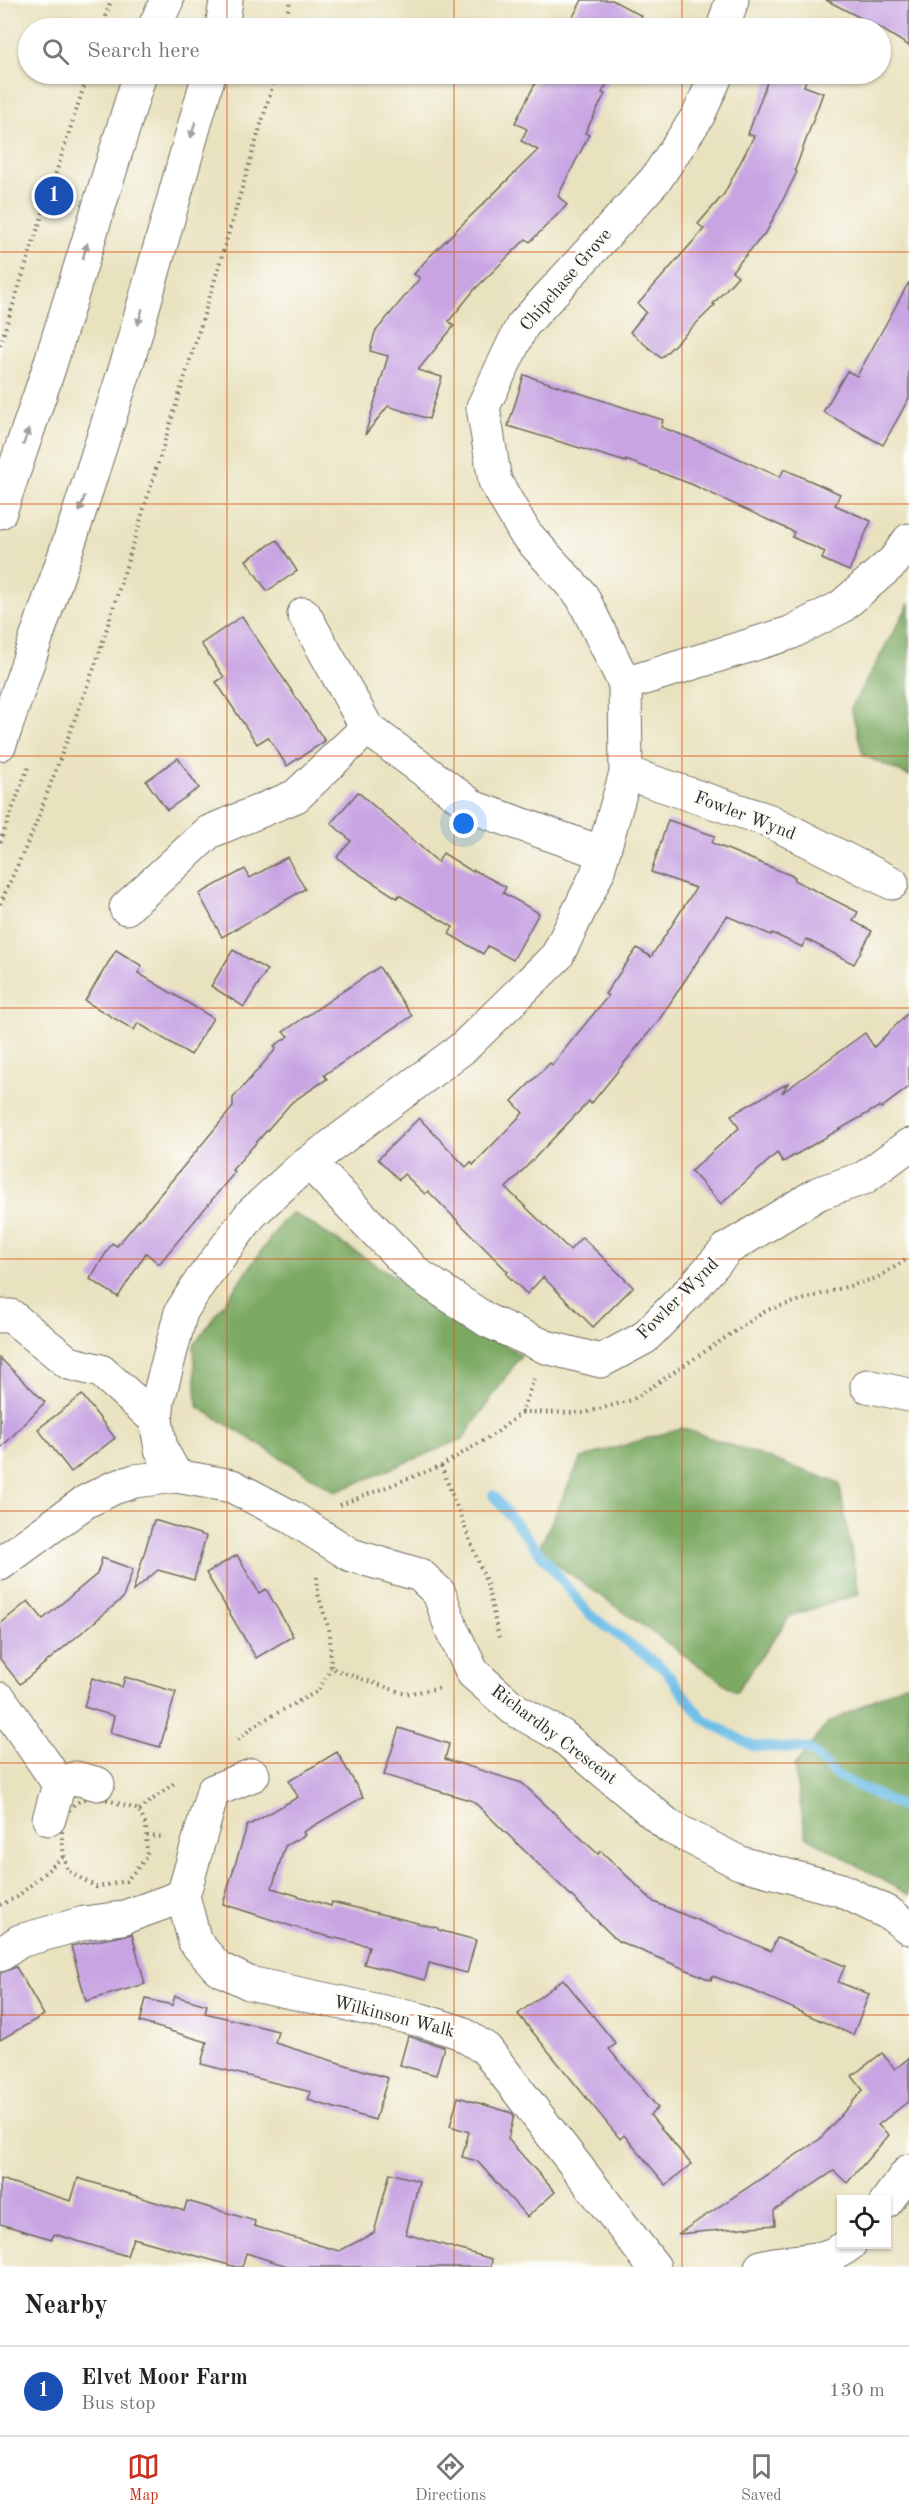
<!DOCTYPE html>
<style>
body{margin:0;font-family:"Old Standard TT",serif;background:#f6f6f6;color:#222}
.controls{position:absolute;right:18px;bottom:18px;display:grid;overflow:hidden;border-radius:0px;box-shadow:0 2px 4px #0004}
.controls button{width:54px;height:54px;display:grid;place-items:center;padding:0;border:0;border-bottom:2px solid #e0e0e0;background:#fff;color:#222;font:30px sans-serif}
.you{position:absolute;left:464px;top:824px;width:21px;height:21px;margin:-15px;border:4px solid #fff;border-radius:50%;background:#1a73e8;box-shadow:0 0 0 9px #1a73e833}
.badge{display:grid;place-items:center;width:39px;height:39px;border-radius:50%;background:#c8321e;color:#fff;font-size:20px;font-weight:700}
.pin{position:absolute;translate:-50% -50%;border:3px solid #fff;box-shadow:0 2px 6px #0006}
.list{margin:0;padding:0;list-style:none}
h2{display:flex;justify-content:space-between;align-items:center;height:78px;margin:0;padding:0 24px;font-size:26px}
h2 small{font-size:20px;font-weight:400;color:#767676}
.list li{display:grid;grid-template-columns:39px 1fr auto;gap:18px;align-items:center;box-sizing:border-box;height:90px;padding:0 24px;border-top:2px solid #e0e0e0}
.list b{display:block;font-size:22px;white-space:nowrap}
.list p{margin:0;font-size:20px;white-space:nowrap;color:#767676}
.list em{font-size:20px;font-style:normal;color:#767676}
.icon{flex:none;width:33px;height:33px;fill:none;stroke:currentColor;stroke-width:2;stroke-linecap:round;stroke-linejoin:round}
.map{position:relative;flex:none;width:909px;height:2267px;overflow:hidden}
.search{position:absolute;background:#fff;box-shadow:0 2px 4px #0004;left:18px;right:18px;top:18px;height:66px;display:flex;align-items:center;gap:15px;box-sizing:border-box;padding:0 21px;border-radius:33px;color:#767676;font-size:22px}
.sheet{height:168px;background:#fff}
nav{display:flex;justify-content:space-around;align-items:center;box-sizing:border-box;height:84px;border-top:2px solid #e0e0e0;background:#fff;font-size:16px;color:#767676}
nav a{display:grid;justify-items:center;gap:3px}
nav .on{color:#c8321e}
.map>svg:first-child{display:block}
.forest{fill:#7daa63;stroke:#546a47;stroke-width:1.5}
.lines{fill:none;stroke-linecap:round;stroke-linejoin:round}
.stream{stroke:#6dbee8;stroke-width:10}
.building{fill:#c8a4e3}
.minor-casing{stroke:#6e6b5f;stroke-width:35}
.highway-casing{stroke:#6e6b5f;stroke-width:35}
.path{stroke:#6e6b5f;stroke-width:4;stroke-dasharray:1.5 4.5;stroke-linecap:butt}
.minor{stroke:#fff;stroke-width:33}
.highway{stroke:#fff;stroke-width:33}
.oneway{fill:#a0a0a0}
.grid{fill:none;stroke:#d5540f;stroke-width:1.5;stroke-opacity:0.55}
.labels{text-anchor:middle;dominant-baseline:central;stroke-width:6;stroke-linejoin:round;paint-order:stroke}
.street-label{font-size:18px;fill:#2b2b2b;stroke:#fdfcf7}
</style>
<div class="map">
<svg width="909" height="2267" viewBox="0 0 909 2267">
<rect width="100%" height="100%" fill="#fdfcf7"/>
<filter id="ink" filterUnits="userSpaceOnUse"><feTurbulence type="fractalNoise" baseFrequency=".0167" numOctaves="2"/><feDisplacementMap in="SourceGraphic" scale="12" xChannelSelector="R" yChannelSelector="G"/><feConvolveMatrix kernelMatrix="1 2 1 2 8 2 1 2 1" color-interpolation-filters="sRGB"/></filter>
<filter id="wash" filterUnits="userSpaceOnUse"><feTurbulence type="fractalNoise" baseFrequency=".008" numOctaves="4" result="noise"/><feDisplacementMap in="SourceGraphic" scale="24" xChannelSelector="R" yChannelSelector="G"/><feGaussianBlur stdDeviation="1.35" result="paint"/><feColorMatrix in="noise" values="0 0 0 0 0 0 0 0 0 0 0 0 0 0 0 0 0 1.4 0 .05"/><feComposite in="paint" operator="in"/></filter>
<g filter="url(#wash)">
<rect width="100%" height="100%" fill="#e9e2bf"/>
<g class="forest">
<polygon points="909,604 909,776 863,755 851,708"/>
<polygon points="293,1213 521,1355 463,1439 336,1492 197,1406 194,1345 282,1222"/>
<polygon points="682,1428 839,1483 859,1594 790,1616 736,1692 538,1551 581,1458"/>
<polygon points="905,1684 909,1684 909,1895 806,1836 794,1766 828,1723"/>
</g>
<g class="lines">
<polyline class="stream" points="493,1495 589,1614 664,1669 702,1718 752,1746 809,1749 835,1775 909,1810"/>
</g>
<g id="blocks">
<g class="building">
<polygon points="582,0 612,0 642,16 636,28 567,28"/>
<polygon points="826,0 909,0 909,46 880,28"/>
<polygon points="540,74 612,74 602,93 605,94 585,133 589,135 558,196 567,205 530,242 526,239 475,289 449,321 454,326 418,370 442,377 429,419 388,406 365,435 388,356 370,351 375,332 420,278 414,274 429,257 538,150 521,141 527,129 515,123"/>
<polygon points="770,74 808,74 804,86 823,93 795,170 797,172 767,231 732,271 738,276 713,304 715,305 661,358 630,332 646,312 638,304 704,229 698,224 724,194 754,136 748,134"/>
<polygon points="909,282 909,398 883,445 823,412 847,371 857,376"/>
<polygon points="524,375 663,420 661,427 711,446 780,477 784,469 840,494 835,505 871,521 849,571 822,559 825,552 792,537 794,532 691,484 626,460 626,462 508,426"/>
<polygon points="277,540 297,571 267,591 246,560"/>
<polygon points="242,616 325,741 287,766 268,737 257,744 216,682 224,677 201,644"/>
<polygon points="178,758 199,788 167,810 146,781"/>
<polygon points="358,792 438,862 443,853 473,872 474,870 506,887 503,893 539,913 513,960 488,946 483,954 449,934 453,927 399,895 397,898 350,868 337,857 351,841 331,823"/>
<polygon points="668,820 715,836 712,843 795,877 794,880 858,912 853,921 872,931 854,964 806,939 802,947 772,933 771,935 727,916 659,1020 591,1104 589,1101 506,1188 570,1250 582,1237 633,1287 593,1327 543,1277 527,1294 506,1274 508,1272 428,1191 425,1194 404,1174 399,1180 378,1159 419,1118 466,1167 471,1162 473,1165 523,1113 512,1101 550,1063 552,1065 608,996 605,994 637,948 651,957 696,888 651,872"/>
<polygon points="287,857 305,889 222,937 199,894 245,869 250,878"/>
<polygon points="116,950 142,966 138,973 213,1018 191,1055 138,1023 134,1030 85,1001"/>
<polygon points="233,950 267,970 244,1007 211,986"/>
<polygon points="379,967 412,1016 324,1075 327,1079 292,1102 232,1170 235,1172 159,1264 146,1253 118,1297 90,1279 112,1243 117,1246 233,1107 233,1098 276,1049 274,1046 289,1036 283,1032"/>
<polygon points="909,1012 909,1087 881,1108 880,1106 783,1162 777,1153 721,1204 691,1171 739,1128 731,1115 788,1083 782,1093 865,1033 874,1047"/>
<polygon points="0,1358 45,1402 0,1449"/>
<polygon points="82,1395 115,1438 71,1472 38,1429"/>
<polygon points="154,1520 206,1536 194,1580 158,1570 133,1591"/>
<polygon points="237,1555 259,1593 266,1589 293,1636 256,1658 206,1573"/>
<polygon points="102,1558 133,1569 123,1598 20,1684 0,1659 0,1624 28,1601 43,1619 97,1574"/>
<polygon points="125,1677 176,1692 160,1747 110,1733 114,1716 84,1707 92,1678 122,1687"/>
<polygon points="399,1728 449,1744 445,1759 522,1783 598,1854 601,1851 654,1902 771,1951 777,1938 845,1966 838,1982 869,1994 853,2035 747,1988 712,1976 711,1980 618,1941 473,1801 384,1775"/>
<polygon points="337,1752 363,1797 303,1832 305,1835 285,1846 272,1888 331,1906 332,1902 438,1928 438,1930 476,1940 467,1973 429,1963 425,1980 364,1964 369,1946 310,1932 223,1904 247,1826 298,1797 289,1781"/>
<polygon points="132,1934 145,1984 86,2001 71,1946"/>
<polygon points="16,1967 44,2015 0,2040 0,1973"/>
<polygon points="563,1979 616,2044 609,2049 658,2108 650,2115 691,2164 666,2185 624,2135 620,2139 518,2014"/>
<polygon points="175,1996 207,2005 205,2013 278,2031 275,2043 388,2078 375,2120 308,2100 311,2092 201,2064 207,2042 140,2022 146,1999 172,2005"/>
<polygon points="408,2036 444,2047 436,2075 400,2065"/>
<polygon points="882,2053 895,2069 909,2058 909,2101 878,2125 889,2135 847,2183 834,2171 774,2211 775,2225 678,2234 820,2139 863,2090 852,2076"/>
<polygon points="458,2097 512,2113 514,2116 508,2139 555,2192 527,2217 477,2161 462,2157 469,2132 450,2126"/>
<polygon points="390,2173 419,2181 406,2234 492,2259 491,2267 290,2267 246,2253 242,2267 236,2267 133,2238 127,2256 54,2234 52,2239 0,2224 0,2179 71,2201 78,2178 184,2211 187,2201 255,2221 254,2226 339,2251 374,2233"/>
</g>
</g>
</g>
<g filter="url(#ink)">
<use href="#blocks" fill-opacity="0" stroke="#6e6b5f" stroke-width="1.5"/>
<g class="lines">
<g class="minor-casing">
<g id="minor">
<polyline points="723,28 732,0"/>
<polyline points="304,614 367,728"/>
<polyline points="625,684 790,633 841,607 894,561 909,540"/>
<polyline points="626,773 770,821 892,883"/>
<polyline points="126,908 209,832 296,796 367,728 475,808 603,853"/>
<polyline points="310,1163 417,1274 488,1321 546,1347 601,1361 644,1338 690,1291 727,1249 819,1193 864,1178 909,1145"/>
<polyline points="0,1316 11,1316 69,1363 101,1371 156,1420"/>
<polyline points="867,1386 909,1395"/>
<polyline points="176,1476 161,1449 156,1420 158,1400 181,1312 200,1282 251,1214 299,1170 464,1047 557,956 597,874 626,773 625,684 582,596 525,533 495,481 483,407 522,326 656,179 698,116 717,74"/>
<polyline points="0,1564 85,1502 113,1488 135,1481 176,1476 232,1486 291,1517 351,1555 420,1575 439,1593 452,1630 473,1673 514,1709 562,1736 670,1827 740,1863 841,1890 890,1914 909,1928"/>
<polyline points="0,1699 59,1784 49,1819"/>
<polyline points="253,1775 213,1791 183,1896 195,1942 218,1968 249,1983 421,2020 459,2032 486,2049 654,2267"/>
<polyline points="59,1784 76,1778 98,1784"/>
<polyline points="0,1955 20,1941 84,1923 122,1918 183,1896"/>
<polyline points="886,2202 909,2171"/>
<path d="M761 2267C794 2257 821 2267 850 2244"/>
</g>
</g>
<g class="highway-casing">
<g id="highway">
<polyline points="154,28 167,0"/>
<polyline points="222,28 226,0"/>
<polyline points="0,512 49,368 140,74"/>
<polyline points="0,744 79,513 129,357 209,74"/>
</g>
</g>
<g class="path">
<polyline points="102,28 111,0"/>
<polyline points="284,28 290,0"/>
<polyline points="0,345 88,74"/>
<polyline points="0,842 28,767"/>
<polyline points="0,904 33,831 97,660 212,289 276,74"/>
<polyline points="522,1412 584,1413 632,1400 767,1310 877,1278 909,1258"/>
<polyline points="441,1466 487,1584 499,1638"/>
<polyline points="340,1505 441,1466 496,1433 522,1412 534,1379"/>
<polyline points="317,1577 318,1594 330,1633 331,1668 405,1694 440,1688"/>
<polyline points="238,1740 255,1725 318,1691 331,1668"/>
<path d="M95 1796 139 1810 146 1826 147 1857 126 1881 96 1887 68 1871C59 1840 55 1803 95 1796Z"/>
<polyline points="139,1810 177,1781"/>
<polyline points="147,1836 165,1837"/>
<polyline points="0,1905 17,1897 64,1856"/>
</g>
<use href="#minor" class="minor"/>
<use href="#highway" class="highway"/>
</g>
<defs><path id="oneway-solid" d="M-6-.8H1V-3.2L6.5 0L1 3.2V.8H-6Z" transform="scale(1.5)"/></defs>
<g class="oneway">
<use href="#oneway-solid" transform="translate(193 130) rotate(106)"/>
<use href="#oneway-solid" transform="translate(85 251) rotate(-73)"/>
<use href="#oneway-solid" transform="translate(140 317) rotate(106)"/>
<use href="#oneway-solid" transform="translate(26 437) rotate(-71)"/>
<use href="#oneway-solid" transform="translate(82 504) rotate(108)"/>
</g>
</g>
<path class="grid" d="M227 0V28M454 0V28M682 0V28M227 74V2267M454 74V2267M682 74V2267M0 252H909M0 504H909M0 756H909M0 1008H909M0 1259H909M0 1511H909M0 1763H909M0 2015H909"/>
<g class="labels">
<g class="street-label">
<text transform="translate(566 280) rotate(-49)">Chipchase Grove</text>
<text transform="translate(745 816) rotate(21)">Fowler Wynd</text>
<text transform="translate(678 1299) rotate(-45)">Fowler Wynd</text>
<text transform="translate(554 1735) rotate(37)">Richardby Crescent</text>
<text transform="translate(394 2017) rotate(14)">Wilkinson Walk</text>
</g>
</g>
</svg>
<div class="controls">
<button><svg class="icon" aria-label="locate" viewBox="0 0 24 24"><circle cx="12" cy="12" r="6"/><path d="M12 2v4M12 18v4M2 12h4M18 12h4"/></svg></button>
</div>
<div class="you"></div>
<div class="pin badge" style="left:54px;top:196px;background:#1a4fb4">1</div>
<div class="search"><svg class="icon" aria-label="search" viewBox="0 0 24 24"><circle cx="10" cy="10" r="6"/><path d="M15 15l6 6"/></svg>Search here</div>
</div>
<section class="sheet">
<h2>Nearby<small></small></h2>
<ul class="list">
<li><span class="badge" style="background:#1a4fb4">1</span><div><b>Elvet Moor Farm</b><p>Bus stop</p></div><em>130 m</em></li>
</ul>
</section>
<nav>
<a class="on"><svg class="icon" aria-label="map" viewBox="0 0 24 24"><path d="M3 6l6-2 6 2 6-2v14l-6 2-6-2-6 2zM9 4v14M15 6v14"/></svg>Map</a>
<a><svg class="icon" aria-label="directions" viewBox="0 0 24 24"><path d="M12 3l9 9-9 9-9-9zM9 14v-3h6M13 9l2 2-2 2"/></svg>Directions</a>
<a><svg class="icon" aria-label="saved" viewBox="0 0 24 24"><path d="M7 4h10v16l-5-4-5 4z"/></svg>Saved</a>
</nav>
